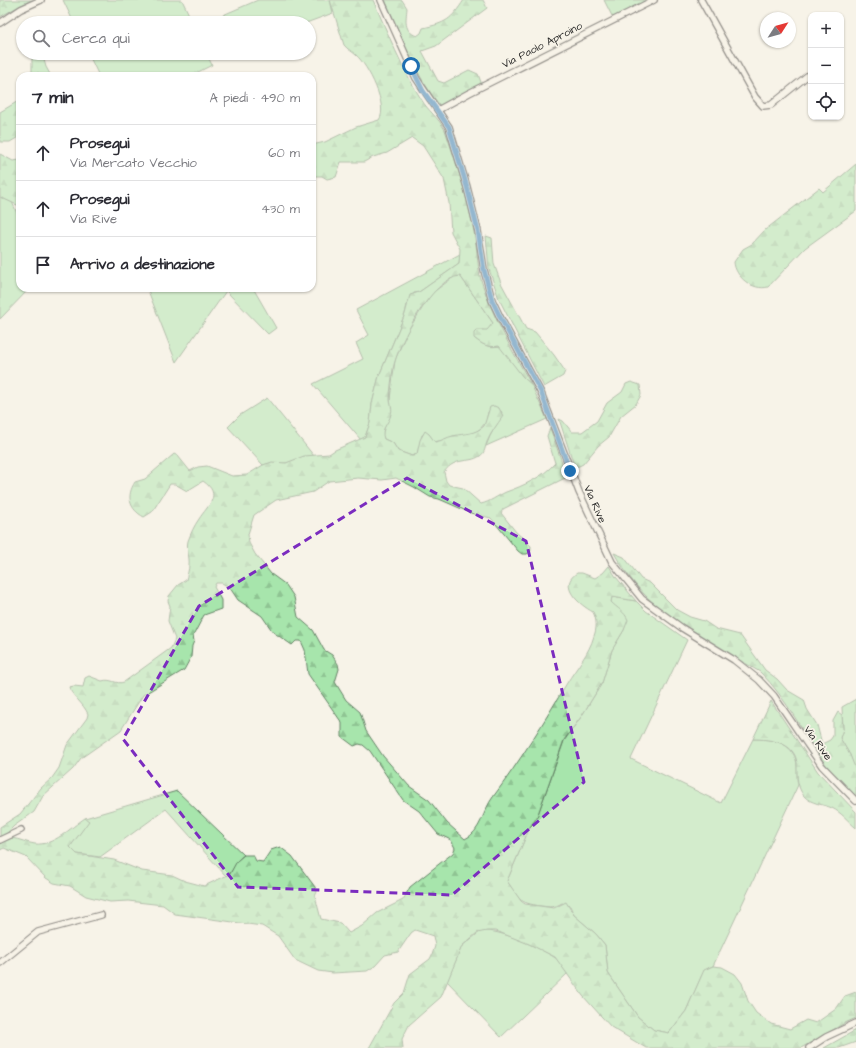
<!DOCTYPE html>
<html lang="it">
<meta charset="utf-8">
<style>
body{margin:0;font-family:"Architects Daughter",sans-serif;background:#f7f7f7;color:#2b2b33}
.controls{position:absolute;right:12px;top:12px;display:grid;overflow:hidden;border-radius:8px;box-shadow:0 1px 3px #0004}
.controls button{width:36px;height:36px;display:grid;place-items:center;padding:0;border:0;border-bottom:1px solid #e1e1e2;background:#fff;color:#2b2b33;font:20px sans-serif}
.compass{position:absolute;left:760px;top:12px;width:36px;height:36px;border-radius:50%;background:#fff;box-shadow:0 1px 3px #0004;rotate:54deg}
.stop{position:absolute;width:12px;height:12px;margin:-9px;border:3px solid #1f6fb2;border-radius:50%;background:#fff}
.stop.end{background:#1f6fb2;border-color:#fff;box-shadow:0 1px 4px #0008}
.list{margin:0;padding:0;list-style:none}
h2{display:flex;justify-content:space-between;align-items:center;height:52px;margin:0;padding:0 16px;font-size:17px}
h2 small{font-size:13px;font-weight:400;color:#7c7c81}
.list li{display:grid;grid-template-columns:26px 1fr auto;gap:12px;align-items:center;box-sizing:border-box;height:56px;padding:0 16px;border-top:1px solid #e1e1e2}
.list b{display:block;font-size:15px;white-space:nowrap}
.list p{margin:0;font-size:13px;white-space:nowrap;color:#7c7c81}
.list em{font-size:13px;font-style:normal;color:#7c7c81}
.icon{flex:none;width:22px;height:22px;fill:none;stroke:currentColor;stroke-width:2;stroke-linecap:round;stroke-linejoin:round}
.map{position:relative;flex:none;width:856px;height:1048px;overflow:hidden}
.search{position:absolute;background:#fff;box-shadow:0 1px 3px #0004;left:16px;top:16px;width:300px;height:44px;display:flex;align-items:center;gap:10px;box-sizing:border-box;padding:0 14px;border-radius:22px;color:#7c7c81;font-size:15px}
.panel{position:absolute;background:#fff;box-shadow:0 1px 3px #0004;left:16px;top:72px;width:300px;height:220px;border-radius:12px}
.map>svg:first-child{display:block}
.grass{fill:#a7e5ac;stroke:#628064}
.forest{fill:url(#forest-firs);stroke:#628064;fill-rule:evenodd}
.lines{fill:none;stroke-linecap:round;stroke-linejoin:round}
.street-casing{stroke:#1c1c1c;stroke-width:8}
.street{stroke:#f7f3e8;stroke-width:5.5}
.route{stroke:#1f6fb2;stroke-width:5}
.marked{fill:none;stroke:#7b2cbf;stroke-width:3;stroke-dasharray:8 5;stroke-linejoin:round}
.labels{text-anchor:middle;dominant-baseline:central;stroke-width:3.5;stroke-linejoin:round;paint-order:stroke}
.street-label{font-size:11px;fill:#1c1c1c;stroke:#f7f3e8}
</style>
<div class="map">
<svg width="856" height="1048" viewBox="0 0 856 1048">
<defs>
<pattern id="forest-firs" width="22" height="20" patternUnits="userSpaceOnUse"><rect width="22" height="20" fill="#a7e5ac"/><path d="M5 1l3.5 6h-7zM16 11l3.5 6h-7z" fill="#8fc493"/></pattern>
</defs>
<rect width="100%" height="100%" fill="#f7f3e8"/>
<filter id="ink" filterUnits="userSpaceOnUse"><feTurbulence type="fractalNoise" baseFrequency=".025" numOctaves="2"/><feDisplacementMap in="SourceGraphic" scale="8" xChannelSelector="R" yChannelSelector="G"/><feConvolveMatrix kernelMatrix="1 2 1 2 8 2 1 2 1" color-interpolation-filters="sRGB"/></filter>
<g filter="url(#ink)">
<g class="grass">
<polygon points="63,0 182,0 193,23 74,23"/>
<polygon points="258,0 330,0 333,13 306,23 226,23 223,15"/>
<polygon points="604,0 653,0 614,20"/>
<polygon points="88,53 206,53 212,65 190,76 99,76"/>
<polygon points="0,197 12,202 20,220 20,288 30,288 0,319"/>
<polygon points="460,254 459,264 419,292 414,293 408,300 405,314 379,376 372,404 370,423 365,437 361,440 313,384 363,359 356,343 369,335 356,310"/>
<path d="M455 276H460L463 280 493 323 487 331 482 330 474 338C483 345 488 348 499 346L506 353 523 377 531 384 547 419 486 446C490 433 498 424 502 412L494 406 488 412 486 422 480 429 472 434 453 436 444 440 434 442 429 434 422 435 417 454 412 456 398 451 393 443 384 439 382 435C385 423 393 412 390 399L395 360 407 332 432 293Z"/>
<polygon points="147,288 253,288 276,328 268,334 226,291 176,362"/>
<path d="M267 398 314 456C302 456 297 461 286 463 276 464 273 462 263 465L228 427 240 415Z"/>
<path d="M612 597 636 601 646 611 687 640 631 759 721 803 753 739C771 739 793 741 797 764 798 771 796 778 798 785L713 966 708 968 702 975 686 1011 669 1033 654 1030 638 1017 608 973 605 945 596 934 574 915 570 906 562 903C554 908 550 907 541 906 519 903 518 899 507 881L529 829 537 817 564 741 581 717 602 683 612 650 624 630 625 626 617 609 611 602Z"/>
<polygon points="856,699 856,767 854,768 850,755 840,738 843,729 842,707"/>
<path d="M177 791 244 855C235 860 235 871 226 876L166 809 100 857 77 854 70 847 88 821 85 818Z"/>
<path d="M481 931C500 929 538 947 554 957 559 960 565 968 568 973L501 1037 447 981 462 946Z"/>
</g>
<g class="forest">
<polygon points="0,0 35,0 19,6 0,17"/>
<path d="M330 0H373C388 34 402 68 421 99 428 111 438 117 445 130 456 162 470 205 475 238 478 254 477 268 482 283 493 318 513 352 531 384L523 377 499 346C488 348 483 345 474 338V333L477 330H487L493 323 463 280 460 276C432 278 398 343 393 369 392 378 390 390 390 399 390 404 393 409 391 414 389 424 380 428 384 439L393 443 398 451 412 456 417 454 420 440 425 431 429 434 435 442C442 441 447 437 453 436 465 433 474 435 484 426L490 407 494 406 499 408 503 416C497 425 491 432 487 442 485 447 485 453 480 456 468 464 456 456 444 472L446 481 449 485 463 488 481 504C490 502 497 496 506 492 523 486 543 477 555 463L547 436 550 428 567 477 503 509 501 513 516 532 531 546V551L527 554H522L518 551 491 518 471 513 439 499 430 497 414 487 396 478 382 480 358 478 329 481 313 492 276 500 254 515 248 534 249 543 255 554 271 574 286 585 294 597 298 617 313 630 324 650 332 655 338 664 339 669 335 682 346 700 360 712 366 731 383 756 409 786 429 800 447 823 465 839C481 832 483 810 493 797 520 761 544 722 567 683 576 668 589 654 594 636 597 628 597 620 593 612 580 605 557 586 577 573H582L595 578 603 573 609 566 616 577 636 601 612 597 611 602C617 608 625 612 628 620L624 630 612 650 602 683 581 717 564 740 537 817 529 829 507 881 521 901 525 904 554 908 566 902 574 915 596 934 605 945 608 973 638 1017 654 1030 669 1033 686 1011 704 970 713 966 722 967 735 974 742 983 748 1001 756 1013 771 1024 790 1029 806 1020 816 1023 836 1009 845 996 856 992V1018L845 1023 801 1048H646L611 1027 583 996 555 957 529 944 496 931H487L477 933 462 946 441 997 409 1025 402 1039 403 1048H369L394 1003 404 993 410 974 430 959 432 955 435 946 433 936 415 930 411 933 398 952 385 955 375 966 367 971 333 973 318 971 295 960 278 936 262 926 175 914 163 905 128 901 110 902 86 896 70 886 54 883 46 878 26 857 4 848 0 850V827L20 814 41 788 52 778 59 768 67 745 87 718 88 714C84 704 71 695 69 687L74 686 83 687 85 678 89 676 102 681C111 678 116 685 124 682L171 648 175 639 168 621 170 606 168 601 169 596 178 585 186 580C187 575 189 570 189 565 190 557 186 549 188 541 191 533 194 526 199 519 208 505 223 495 203 481L187 491 175 484H170L152 512 144 517C129 509 126 496 135 482L145 479 174 454 178 456 190 471 198 467 207 466 232 476 247 475 263 465 272 462 286 463 304 456 329 454 335 450 365 437 370 423 372 404 379 376 405 314 410 295 419 292 459 264 460 249 451 232 449 203 444 179 423 146 412 138 387 153 373 157 364 162H341L336 177 327 179 322 176H312V145L325 142 356 127 379 120C389 107 368 65 356 55 352 51 348 50 344 45ZM216 583H222L230 588 238 600 262 616 273 632 292 645 296 641H301L305 650 308 674 342 723V737L354 746 359 744 363 745 370 751 403 800 419 811 438 834 451 840 455 848 453 853 410 887 403 900 377 913 362 926 349 933 340 923 321 919 315 896 317 892 315 887 292 856 280 847 271 850 263 862 256 861 253 855H244L237 861 230 874 204 886 185 881 172 875 142 871 114 860 77 854 70 847 89 821 85 818C70 828 54 846 35 844 27 843 20 839 11 838L7 833 14 826 34 812 43 796 73 769 81 758 121 730 143 695 184 670 191 657 192 646 194 641 193 636 204 615 221 609V600L214 587Z"/>
<path d="M385 0H402L407 8C406 20 403 31 417 36L421 33 423 28C446 23 451 20 464 0H483L487 8 436 46 422 51 438 81 444 83 469 70 478 74 482 85 441 107C416 77 401 36 385 0Z"/>
<polygon points="32,53 42,53 46,67 51,76 32,76"/>
<polygon points="20,100 20,136 10,142 0,142 0,112"/>
<polygon points="0,154 13,161 20,160 20,204 17,205 0,197"/>
<path d="M856 164V211L805 248 768 287C753 291 735 277 734 262L743 249 752 244 765 230 819 188 823 192Z"/>
<polygon points="486,236 492,238 494,264 501,283 526,329 535,332 554,355 565,371 563,376 544,387 499,299 489,269"/>
<polygon points="631,382 640,385 641,395 636,404 621,416 609,437 598,446 583,464 575,468 559,419 563,421 572,432 582,432 597,421 607,403 622,392 626,384"/>
<path d="M614 553 624 557 641 579 650 583 677 610 690 617 704 621 716 629 740 635 765 670 777 679 787 690 804 700 807 709 817 725 822 744 830 740 833 736V721L838 712 842 715 843 729 840 738 850 755 856 770V796C846 786 835 776 826 765 803 735 788 699 760 672 724 650 677 628 647 597 634 584 623 569 614 553Z"/>
<path d="M771 701 818 772 856 812V828C848 821 842 813 832 808 823 804 811 804 804 796 797 787 797 777 797 767 798 742 770 739 753 739Z"/>
<polygon points="856,1030 856,1042 839,1048 824,1048"/>
</g>
<g class="lines">
<g class="street-casing">
<g id="street">
<polyline points="381,0 416,78 449,127 467,187 478,231 484,270 492,300 500,317 541,393 579,492 612,562 642,599 682,628 734,660 759,680 774,696 822,766 856,801"/>
<polyline points="701,0 755,97 763,106 771,105 807,76"/>
<polyline points="0,23 21,9 41,0"/>
<polyline points="438,110 469,93 654,0"/>
<polyline points="0,840 21,830"/>
<polyline points="0,963 38,932 101,915"/>
<polyline points="809,1048 826,1037 856,1023"/>
</g>
</g>
<use href="#street" class="street"/>
</g>
</g>
<g class="lines" filter="url(#ink)">
<polyline class="route" points="411,66 423,91 449,127 467,187 478,231 484,270 492,300 500,317 541,392 570,471"/>
</g>
<path d="M0 0H856V1048H0ZM407 478 526 541 584 782 452 895 238 887 123 739 199 606Z" fill="#f7f3e8" fill-opacity=".55" fill-rule="evenodd"/>
<path class="marked" d="M407 478 526 541 584 782 452 895 238 887 123 739 199 606Z"/>
<g class="labels">
<g class="street-label">
<text transform="translate(542 45) rotate(-27)">Via Paolo Aproino</text>
<text transform="translate(595 504) rotate(66)">Via Rive</text>
<text transform="translate(818 743) rotate(54)">Via Rive</text>
</g>
</g>
</svg>
<div class="controls">
<button>+</button>
<button>−</button>
<button><svg class="icon" aria-label="locate" viewBox="0 0 24 24"><circle cx="12" cy="12" r="6"/><path d="M12 2v4M12 18v4M2 12h4M18 12h4"/></svg></button>
</div>
<svg class="compass" viewBox="-18 -18 36 36"><path d="M0-13l5 13h-10z" fill="#e53935"/><path d="M0 13l5-13h-10z" fill="#7c7c81"/></svg>
<div class="stop" style="left:411px;top:66px"></div>
<div class="stop end" style="left:570px;top:471px"></div>
<div class="search"><svg class="icon" aria-label="search" viewBox="0 0 24 24"><circle cx="10" cy="10" r="6"/><path d="M15 15l6 6"/></svg>Cerca qui</div>
<section class="panel">
<h2>7 min<small>A piedi · 490 m</small></h2>
<ul class="list">
<li><svg class="icon" aria-label="ahead" viewBox="0 0 24 24"><path d="M12 20V5M6 11l6-6 6 6"/></svg><div><b>Prosegui</b><p>Via Mercato Vecchio</p></div><em>60 m</em></li>
<li><svg class="icon" aria-label="ahead" viewBox="0 0 24 24"><path d="M12 20V5M6 11l6-6 6 6"/></svg><div><b>Prosegui</b><p>Via Rive</p></div><em>430 m</em></li>
<li><svg class="icon" aria-label="arrive" viewBox="0 0 24 24"><path d="M6 21V4h12l-3 4 3 4H6"/></svg><div><b>Arrivo a destinazione</b></div></li>
</ul>
</section>
</div>
